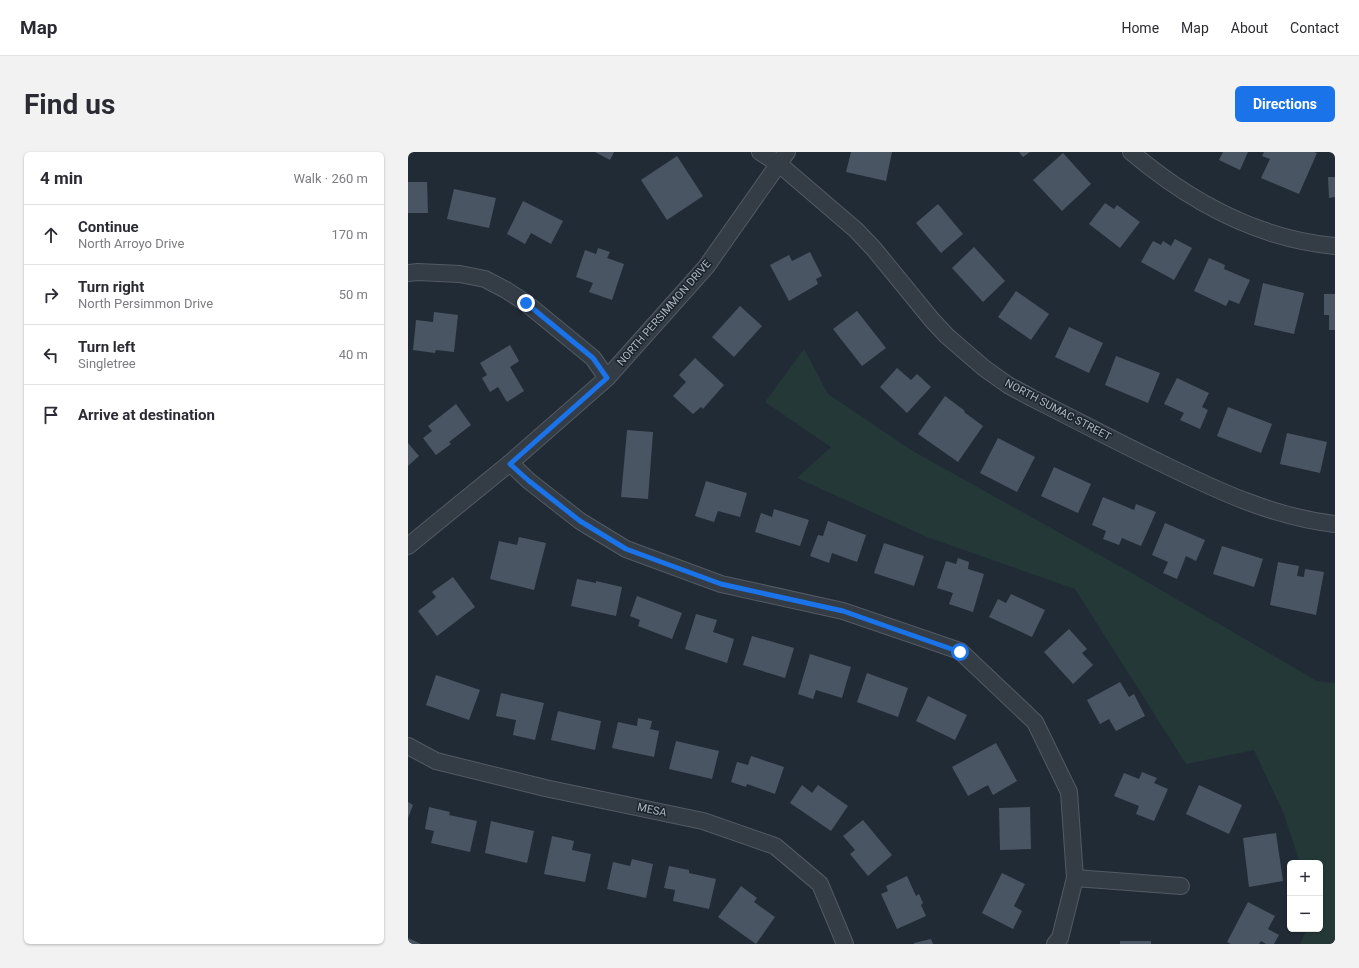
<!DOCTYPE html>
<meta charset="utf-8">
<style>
body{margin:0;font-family:Roboto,sans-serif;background:#f2f2f3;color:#2b2b33}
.controls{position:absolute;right:12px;bottom:12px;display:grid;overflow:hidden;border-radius:6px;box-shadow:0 1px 3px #0004}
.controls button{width:36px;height:36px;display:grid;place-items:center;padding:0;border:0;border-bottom:1px solid #e1e1e2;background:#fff;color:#2b2b33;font:20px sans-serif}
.stop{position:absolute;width:12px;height:12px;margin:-9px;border:3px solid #1a73e8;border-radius:50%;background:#fff}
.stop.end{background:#1a73e8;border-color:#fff;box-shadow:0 1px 4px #0008}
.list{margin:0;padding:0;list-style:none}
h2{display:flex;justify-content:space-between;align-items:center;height:52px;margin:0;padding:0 16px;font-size:17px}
h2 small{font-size:13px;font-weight:400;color:#7c7c81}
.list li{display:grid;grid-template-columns:26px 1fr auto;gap:12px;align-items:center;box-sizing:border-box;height:60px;padding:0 16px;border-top:1px solid #e1e1e2}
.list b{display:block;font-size:15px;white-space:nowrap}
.list p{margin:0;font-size:13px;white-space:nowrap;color:#7c7c81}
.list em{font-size:13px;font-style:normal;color:#7c7c81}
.icon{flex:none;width:22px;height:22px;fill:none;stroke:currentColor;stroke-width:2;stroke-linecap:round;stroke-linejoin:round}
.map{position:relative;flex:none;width:927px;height:792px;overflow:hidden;border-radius:6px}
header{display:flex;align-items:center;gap:24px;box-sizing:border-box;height:56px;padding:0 20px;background:#fff;border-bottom:1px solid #e1e1e2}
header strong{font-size:19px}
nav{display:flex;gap:22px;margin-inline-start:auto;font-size:14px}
.intro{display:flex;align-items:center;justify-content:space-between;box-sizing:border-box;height:96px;padding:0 24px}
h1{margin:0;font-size:28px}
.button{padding:10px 18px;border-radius:6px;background:#1a73e8;color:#fff;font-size:14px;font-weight:700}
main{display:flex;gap:24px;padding:0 24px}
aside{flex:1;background:#fff;border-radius:6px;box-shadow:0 1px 3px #0004}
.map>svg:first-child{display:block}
.green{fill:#243838}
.building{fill:#495562}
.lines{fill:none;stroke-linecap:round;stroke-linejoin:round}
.street-casing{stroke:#525a64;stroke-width:18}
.street{stroke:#343d46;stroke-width:16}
.route{stroke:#1a73e8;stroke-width:5}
.labels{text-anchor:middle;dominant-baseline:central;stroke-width:3;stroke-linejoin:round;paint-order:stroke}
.street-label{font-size:11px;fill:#aeb7c3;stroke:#1a222b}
</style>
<header>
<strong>Map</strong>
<nav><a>Home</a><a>Map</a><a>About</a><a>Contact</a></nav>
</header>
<div class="intro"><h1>Find us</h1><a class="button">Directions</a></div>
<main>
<aside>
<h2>4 min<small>Walk · 260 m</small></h2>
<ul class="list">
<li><svg class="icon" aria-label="ahead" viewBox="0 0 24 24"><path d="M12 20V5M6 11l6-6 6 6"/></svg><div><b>Continue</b><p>North Arroyo Drive</p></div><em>170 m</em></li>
<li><svg class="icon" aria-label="right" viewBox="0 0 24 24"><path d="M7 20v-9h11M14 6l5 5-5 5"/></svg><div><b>Turn right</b><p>North Persimmon Drive</p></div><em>50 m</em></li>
<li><svg class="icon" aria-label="left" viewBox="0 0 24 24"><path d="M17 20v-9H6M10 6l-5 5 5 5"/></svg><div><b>Turn left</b><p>Singletree</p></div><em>40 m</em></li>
<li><svg class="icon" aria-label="arrive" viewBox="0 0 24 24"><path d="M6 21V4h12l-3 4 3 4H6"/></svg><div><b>Arrive at destination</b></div></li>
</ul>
</aside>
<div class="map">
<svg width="927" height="792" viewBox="0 0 927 792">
<rect width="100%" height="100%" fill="#212b36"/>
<polygon class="green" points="396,197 420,242 503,298 729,424 909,529 927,531 927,792 892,792 899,777 912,777 912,711 892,711 875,660 846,598 778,612 667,437 519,385 389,326 423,295 357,250"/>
<g class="building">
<polygon points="187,0 206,0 202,8"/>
<polygon points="443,0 484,0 478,29 438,20"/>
<polygon points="611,0 622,0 615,5"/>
<polygon points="815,0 840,0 832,18 811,8"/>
<polygon points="856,0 906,0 909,1 891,42 853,26 862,7 854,4"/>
<polygon points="655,1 683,32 654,59 625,28"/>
<polygon points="269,4 295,44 259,68 233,28"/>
<polygon points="920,25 927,25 927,45 921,46"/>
<polygon points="0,30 19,30 20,61 0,61"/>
<polygon points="46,37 88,46 81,76 39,67"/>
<polygon points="115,49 155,69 143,92 123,81 117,92 99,82"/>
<polygon points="697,51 706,57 709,53 732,70 712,96 681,72"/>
<polygon points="530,52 555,82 533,101 508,71"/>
<polygon points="767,87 784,96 766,128 733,110 745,89 753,93 755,89 763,94"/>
<polygon points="566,95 597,129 575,150 544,116"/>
<polygon points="190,96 202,100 199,106 216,112 204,148 181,140 185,131 168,125 177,98 188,102"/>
<polygon points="402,100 414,124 408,127 410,132 381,149 362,113 381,103 384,109"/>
<polygon points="801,106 817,113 816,117 842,128 831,152 821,148 818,154 786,139"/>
<polygon points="855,131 896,141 886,182 846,173"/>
<polygon points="608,139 641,162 623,188 590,165"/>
<polygon points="916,142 927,142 927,178 921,178 921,163 916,163"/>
<polygon points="332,154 354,174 326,205 304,185"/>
<polygon points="449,159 478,196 454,214 425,177"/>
<polygon points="26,160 50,163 46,200 28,198 27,201 5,198 8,168 25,170"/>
<polygon points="661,175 695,191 681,221 647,205"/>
<polygon points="102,193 111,209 102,215 116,239 99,250 90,235 82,240 74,226 79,223 72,211"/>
<polygon points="708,204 752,221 740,251 697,233"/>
<polygon points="287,206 316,233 295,257 293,255 285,262 265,244 278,230 271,223"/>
<polygon points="489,216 503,228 509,222 523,235 499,261 472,235"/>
<polygon points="769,226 801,241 794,255 800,258 792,277 772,268 776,261 756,252"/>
<polygon points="537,244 557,259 556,260 575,274 550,310 510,282"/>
<polygon points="48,252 63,273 41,290 43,292 28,303 15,286 24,279 20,274"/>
<polygon points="820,255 864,272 853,301 809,284"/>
<polygon points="219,278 245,280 240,347 213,345"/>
<polygon points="879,281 919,290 912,321 872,312"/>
<polygon points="590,286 627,305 609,340 572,321"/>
<polygon points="0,291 11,304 0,314"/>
<polygon points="646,315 683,332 670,361 633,344"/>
<polygon points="298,329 339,341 332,365 310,359 306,370 287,364"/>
<polygon points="695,345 726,358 728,352 748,360 733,394 714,386 711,393 695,387 698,379 684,373"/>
<polygon points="366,357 401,368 392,394 347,380 353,361 364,365"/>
<polygon points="420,369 458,383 449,410 424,401 421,411 402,404 410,383 415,384"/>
<polygon points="757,371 797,388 788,409 778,404 769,427 755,421 760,410 744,403"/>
<polygon points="111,385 138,391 126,438 82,427 91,389 109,393"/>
<polygon points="476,391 516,404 506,434 466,421"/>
<polygon points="814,394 855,407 846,435 805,422"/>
<polygon points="550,406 561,410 560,417 576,422 565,460 541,452 545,441 529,436 538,409 548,412"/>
<polygon points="870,410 891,414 889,424 896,425 897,417 916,420 908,463 862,453"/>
<polygon points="45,425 67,455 29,484 10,459 28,445 24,440"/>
<polygon points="169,427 188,431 188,429 214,435 208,464 163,454"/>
<polygon points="603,442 637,458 624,485 581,465 590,447 598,451"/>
<polygon points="229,444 274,461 264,487 230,474 232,468 222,464"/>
<polygon points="288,462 309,468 305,480 326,487 319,511 277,497"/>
<polygon points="661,477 679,497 674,501 685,513 665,532 636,500"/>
<polygon points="344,484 386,496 377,526 335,513"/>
<polygon points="402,502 443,515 434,546 408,538 405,547 390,542"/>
<polygon points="459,521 500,536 490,565 449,550"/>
<polygon points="28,523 72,538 61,568 18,553"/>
<polygon points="712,530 721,545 726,542 737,564 708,579 701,567 692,572 679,548"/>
<polygon points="93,541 136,551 127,588 105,583 108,568 88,564"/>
<polygon points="520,544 559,563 547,588 508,569"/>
<polygon points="150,559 193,569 187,598 143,588"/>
<polygon points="230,566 244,569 242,577 251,579 246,605 204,596 210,570 229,574"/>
<polygon points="268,589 311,599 304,627 261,617"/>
<polygon points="588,591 609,629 585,643 580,633 560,644 544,615"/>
<polygon points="343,604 376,615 367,642 339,632 338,635 323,630 329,610 340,613"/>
<polygon points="734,620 749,626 746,631 760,637 746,669 728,662 731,654 706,644 716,621 731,627"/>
<polygon points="394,633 404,641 410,633 440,654 423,679 382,651"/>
<polygon points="791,633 834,653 821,682 778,662"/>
<polygon points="0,650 5,653 0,666"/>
<polygon points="21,655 42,660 41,663 69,669 62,700 23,691 26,679 17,677"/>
<polygon points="622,655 623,697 592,698 591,656"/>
<polygon points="455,668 484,703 460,724 442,702 447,698 435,684"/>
<polygon points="83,669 126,679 119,711 77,701"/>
<polygon points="868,681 875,729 841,735 835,686"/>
<polygon points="144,684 166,689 164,698 183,702 177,730 136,722"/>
<polygon points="224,707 245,712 238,746 199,737 205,710 222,714"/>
<polygon points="261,714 281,718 281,721 308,727 301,757 265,749 267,738 256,736"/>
<polygon points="594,721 617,732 606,754 614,759 605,777 574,761"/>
<polygon points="499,724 508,744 511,742 515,751 513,753 518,764 489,777 473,742 480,739 478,734"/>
<polygon points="333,734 349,746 346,750 367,765 348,792 310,765"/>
<polygon points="840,750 867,764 860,777 871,783 866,792 858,792 853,789 851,792 823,792 819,790"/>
<polygon points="0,786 13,792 0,792"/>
<polygon points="523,787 525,792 506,792 506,791"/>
<rect x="712" y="789" width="31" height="3"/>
</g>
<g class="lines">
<g class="street-casing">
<g id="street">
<path d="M352 0 371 12 448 78 466 97 524 168 539 184 576 216 600 233 624 246C668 268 711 291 755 312 810 339 866 365 927 372"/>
<path d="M723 0C781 49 850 87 927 94"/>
<polyline points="0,121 10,120 52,122 77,127 98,138 118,151 185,206 199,226"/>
<polyline points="102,311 121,329 172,369 218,397 313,432 435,459 552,499 627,570 661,640 667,726 652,786 647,792"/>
<polyline points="0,394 102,311 199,226 298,115 379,0"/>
<polyline points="0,594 28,609 137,636 295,669 367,694 412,732 437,792"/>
<polyline points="667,726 773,734"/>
</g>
</g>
<use href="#street" class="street"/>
</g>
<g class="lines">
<polyline class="route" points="118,151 185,206 199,226 102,312 121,329 172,369 218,397 313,432 435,459 552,500"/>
</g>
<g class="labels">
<g class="street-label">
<text transform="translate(256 161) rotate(-49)">NORTH PERSIMMON DRIVE</text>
<text transform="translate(650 258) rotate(28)">NORTH SUMAC STREET</text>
<text transform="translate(244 658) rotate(12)">MESA</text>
</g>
</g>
</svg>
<div class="controls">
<button>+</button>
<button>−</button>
</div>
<div class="stop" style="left:552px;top:500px"></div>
<div class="stop end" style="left:118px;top:151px"></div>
</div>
</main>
